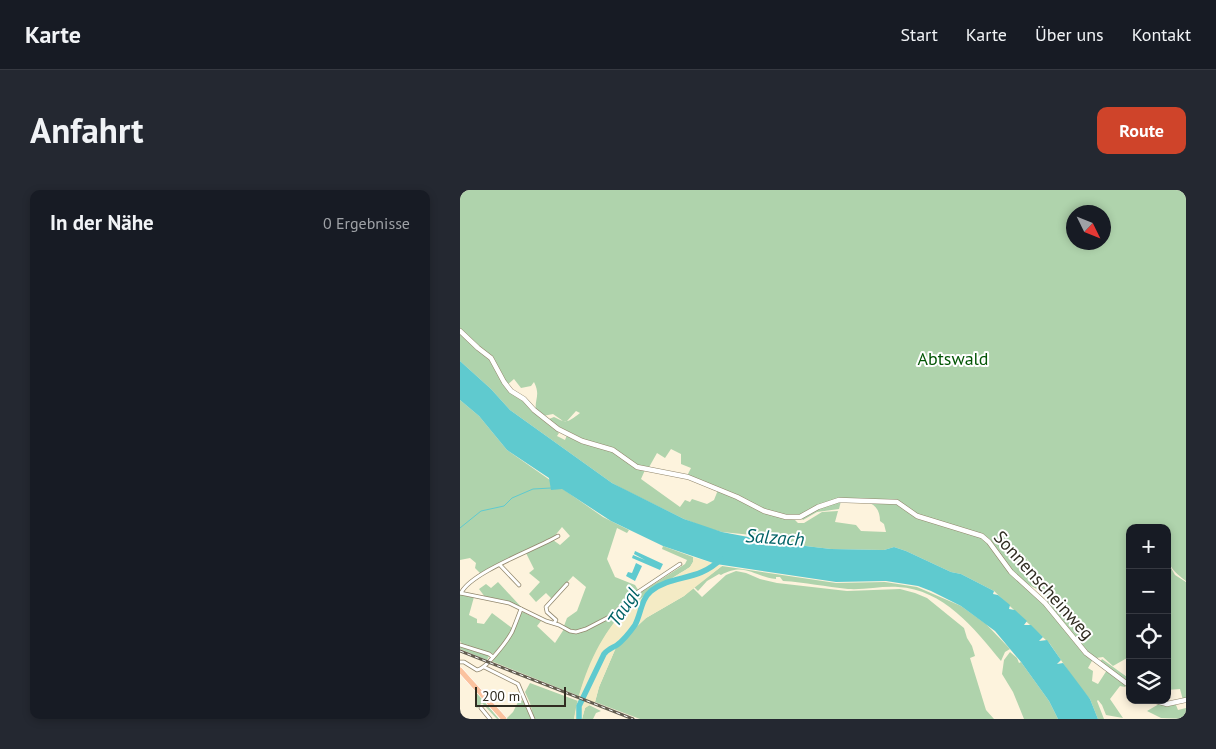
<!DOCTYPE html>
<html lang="de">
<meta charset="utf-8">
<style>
body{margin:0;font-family:"PT Sans",sans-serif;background:#242831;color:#f1f3f6}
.controls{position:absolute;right:15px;bottom:15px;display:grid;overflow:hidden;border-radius:10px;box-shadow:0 2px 8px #0003}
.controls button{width:45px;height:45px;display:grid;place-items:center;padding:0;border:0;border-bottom:1px solid #363941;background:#171b24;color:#f1f3f6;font:25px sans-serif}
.compass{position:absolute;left:606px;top:15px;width:45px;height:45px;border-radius:50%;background:#171b24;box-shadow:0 2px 8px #0003;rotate:133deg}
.scale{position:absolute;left:15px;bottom:12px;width:91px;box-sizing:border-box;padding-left:5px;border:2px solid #302c21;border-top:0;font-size:14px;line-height:18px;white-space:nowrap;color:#302c21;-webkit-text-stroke:4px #fff;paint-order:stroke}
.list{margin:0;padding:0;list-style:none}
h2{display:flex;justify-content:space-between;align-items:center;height:65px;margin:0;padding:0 20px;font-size:21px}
h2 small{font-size:16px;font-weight:400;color:#9ea1a6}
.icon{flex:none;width:28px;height:28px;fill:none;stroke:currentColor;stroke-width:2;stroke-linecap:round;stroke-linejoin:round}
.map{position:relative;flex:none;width:726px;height:529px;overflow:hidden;border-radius:10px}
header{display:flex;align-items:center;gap:30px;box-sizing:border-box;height:70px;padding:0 25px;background:#171b24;border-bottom:1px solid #363941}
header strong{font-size:24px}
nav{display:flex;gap:28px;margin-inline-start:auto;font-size:18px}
.intro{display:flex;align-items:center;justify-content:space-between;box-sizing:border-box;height:120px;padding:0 30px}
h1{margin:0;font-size:35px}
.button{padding:12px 22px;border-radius:10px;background:#cf442a;color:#fff;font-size:18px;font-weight:700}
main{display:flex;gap:30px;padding:0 30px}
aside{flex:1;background:#171b24;border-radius:10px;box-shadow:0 2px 8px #0003}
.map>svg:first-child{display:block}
.green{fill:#afd3ac;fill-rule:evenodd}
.sand{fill:#f4ebc5}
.water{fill:#5fcacf}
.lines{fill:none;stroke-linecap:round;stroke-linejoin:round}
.stream{stroke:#5fcacf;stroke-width:1}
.river{stroke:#5fcacf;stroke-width:5.5}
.street-casing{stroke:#92876d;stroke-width:4.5}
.secondary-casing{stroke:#92876d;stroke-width:5.5}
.primary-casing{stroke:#fff;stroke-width:6}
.street{stroke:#fff;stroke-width:3}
.secondary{stroke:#fff;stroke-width:4.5}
.primary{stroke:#fbc29e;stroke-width:5}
.rail-casing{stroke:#635d50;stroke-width:3}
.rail{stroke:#fff;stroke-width:1;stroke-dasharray:4;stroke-linecap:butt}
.labels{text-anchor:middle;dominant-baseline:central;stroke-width:4;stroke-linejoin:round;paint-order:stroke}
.park-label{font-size:18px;fill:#045506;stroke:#fff}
.street-label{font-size:18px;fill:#302c21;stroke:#fff}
.water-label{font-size:19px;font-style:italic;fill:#006266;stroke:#fff}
</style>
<header>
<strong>Karte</strong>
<nav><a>Start</a><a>Karte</a><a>Über uns</a><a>Kontakt</a></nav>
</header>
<div class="intro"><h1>Anfahrt</h1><a class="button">Route</a></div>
<main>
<aside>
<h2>In der Nähe<small>0 Ergebnisse</small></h2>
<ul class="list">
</ul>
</aside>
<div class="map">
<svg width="726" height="529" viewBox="0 0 726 529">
<rect width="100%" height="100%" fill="#fdf3dd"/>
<g class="green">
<path d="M0 0H726V391C702 374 707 364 707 338H670V470L667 468 653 476 643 467 636 468 626 461 588 413 576 384 566 367 577 393 562 381 561 382 579 396V400C563 393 550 380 540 366 534 358 531 350 522 345L521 346 527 351 552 385 568 398 583 407 588 418 618 457 625 465 633 469 628 478 633 481 632 491 638 494 647 480 666 495 665 497 660 496 650 509 663 528 646 525 642 515 638 510 637 511 644 529H638L630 509 618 495 590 454 534 401 501 384 491 382 446 361 434 357 424 360 371 359 320 353V348L262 342 247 338 224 329 165 300 152 293 50 220 31 199 0 171V142L19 161 33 171 40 187 50 201 66 212 72 220 99 243 97 246 105 250 107 245 126 253 148 258 162 267 175 278 185 280 181 289 220 317 225 310 230 312 232 309 247 314 254 310 258 300 300 320 335 330 338 333H344L362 322 378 321 375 332 396 335 401 341 426 342 424 334 420 331C420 308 399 311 381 311L379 319 357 322 343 330 342 329C351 320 362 316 373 312V310L361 314 343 325 328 326 308 321 283 308 227 286 231 278 221 274V264L211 259 205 268 197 263 188 279C171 276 166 265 151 258 134 250 99 248 89 229L94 227C107 234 108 232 120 223L116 221 107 231H103L93 224 83 226 76 222C74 209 81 206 74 192L71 196 61 198 54 189 47 195 34 169 22 161 0 140ZM614 22H644V52H614Z"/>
<path d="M0 210 19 226 47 260 143 327 169 340 167 343 157 338 147 369 155 387 175 395 180 403 225 374 227 370 202 359 203 356 233 367V372L230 377C204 394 171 410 152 436 137 457 127 481 119 506L31 471C45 455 53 444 60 423L63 422 81 431 77 436 95 453 104 439 110 443 104 436 107 428 117 421 126 397 113 386 92 409 86 403 76 412 69 404 80 392 69 383 74 379 66 363 93 350 100 355 110 346 102 337 93 348 21 384 15 378 16 373 10 368 0 370Z"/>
<polygon points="707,371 715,385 726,392 726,508 723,510 720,499 707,500 707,490 711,487 711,481 707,480"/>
<path d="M262 376 376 393 425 392 457 397 501 416 526 434 550 459 545 462 541 471C515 439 483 399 438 397 421 396 405 400 388 399 366 397 345 392 323 391L320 387H316V389C292 386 285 372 261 385L259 384 247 391 238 401 234 397Z"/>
<polygon points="276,381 286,383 300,389 317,393 387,401 440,399 455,403 467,408 504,438 507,448 512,456 515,466 510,468 526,520 534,529 180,529 135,512 139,497 157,455 186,428 224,406 233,398 242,407 266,385"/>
<polygon points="38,392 63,419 45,410 25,407 19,399 26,394 31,398"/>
<polygon points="0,404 14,407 9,425 17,429 17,433 24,434 32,423 52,438 46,450 33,464 3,455 0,451"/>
<polygon points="0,456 29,465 29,466 27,470 0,459"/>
<polygon points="550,462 557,468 559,473 561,472 589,511 598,529 564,529 553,502 542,484 544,470"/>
<polygon points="642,469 667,487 670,489 670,495 640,472"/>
<polygon points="70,493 118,511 114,529 74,529 70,513 65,502"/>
<polygon points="17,504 18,504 39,529 37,529 22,513 17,518 15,516"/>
<polygon points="59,510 65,511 72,529 46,529 53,522"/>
<polygon points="699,514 716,515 718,520 726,518 726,529 701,528 687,521"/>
<polygon points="129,515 141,521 136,523 133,529 122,529 125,518"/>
</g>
<path class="sand" d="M233 367 262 376 224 406 186 428 157 455 139 497 135 512 125 518 122 529H114C119 497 133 460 153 434 173 410 204 394 230 377L233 372Z"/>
<g class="water">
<polygon points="0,171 31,199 50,220 152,293 224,329 262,342 320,353 371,359 424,360 434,357 446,361 491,382 501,384 534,401 533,404 538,405 550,415 549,419 555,420 567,431 564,435 571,435 583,447 579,451 587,450 601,470 597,474 603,473 630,509 638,529 598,529 589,511 561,472 535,441 501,416 471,401 458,396 426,391 376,392 256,374 203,356 151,331 102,299 91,300 89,288 47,260 19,226 0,210"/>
<polygon points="175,361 203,374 200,380 172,368 173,365 185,370 174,364"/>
<polygon points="176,373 182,376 175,391 166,386 168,382 172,383"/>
</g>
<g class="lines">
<polyline class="stream" points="0,338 21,321 44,316 52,308 73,299 91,298"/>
<path class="river" d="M119 529V516L144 464C148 459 152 458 157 455 164 450 170 442 175 435 181 424 181 409 191 401 213 384 238 392 261 369"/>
<g class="street-casing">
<g id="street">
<polyline points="40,375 59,395"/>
<polyline points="0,403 49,413 86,431 99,435 110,441 116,442 126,439 151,426 178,402 220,374"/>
<path d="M1 403C11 382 76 359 98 346"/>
<polyline points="94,433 96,430 87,422 86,417 107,394"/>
<polyline points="0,455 29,464 33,467"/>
<path d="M0 472H4L17 480C26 479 47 451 52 442 55 435 58 427 61 419"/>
<polyline points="24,477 58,494 73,529"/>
<polyline points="21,518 30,529"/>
</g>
</g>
<g class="secondary-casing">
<g id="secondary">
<polyline points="0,141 18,158 31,168 44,192 51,201 64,209 74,220 98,239 122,251 153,260 177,277 228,287 277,307 304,321 326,327 340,327 358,317 379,310 437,312 457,326 522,346 529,352 551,382 585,413 626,463 670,496"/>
<polyline points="692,510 707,514 726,510"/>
</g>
</g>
<g class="primary-casing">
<polyline id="primary" points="0,480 44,529"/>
</g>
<use href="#street" class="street"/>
<use href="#secondary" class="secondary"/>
<use href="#primary" class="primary"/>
<g class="rail-casing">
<polyline id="rail" points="0,461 173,529"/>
</g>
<use href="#rail" class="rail"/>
</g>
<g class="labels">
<g class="park-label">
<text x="493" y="168">Abtswald</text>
</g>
<g class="street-label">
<text transform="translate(584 395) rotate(48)">Sonnenscheinweg</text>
</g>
<g class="water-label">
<text transform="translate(315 347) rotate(4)">Salzach</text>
<text transform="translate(163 417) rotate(-57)">Taugl</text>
</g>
</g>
</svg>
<div class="controls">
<button>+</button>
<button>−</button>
<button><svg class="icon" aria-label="locate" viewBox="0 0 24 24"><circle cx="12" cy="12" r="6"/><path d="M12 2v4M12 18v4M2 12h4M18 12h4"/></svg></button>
<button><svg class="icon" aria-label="layers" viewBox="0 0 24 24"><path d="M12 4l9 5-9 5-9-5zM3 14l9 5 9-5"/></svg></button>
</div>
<svg class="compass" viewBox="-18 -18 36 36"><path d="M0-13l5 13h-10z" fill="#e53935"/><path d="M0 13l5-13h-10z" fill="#9ea1a6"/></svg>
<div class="scale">200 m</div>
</div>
</main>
